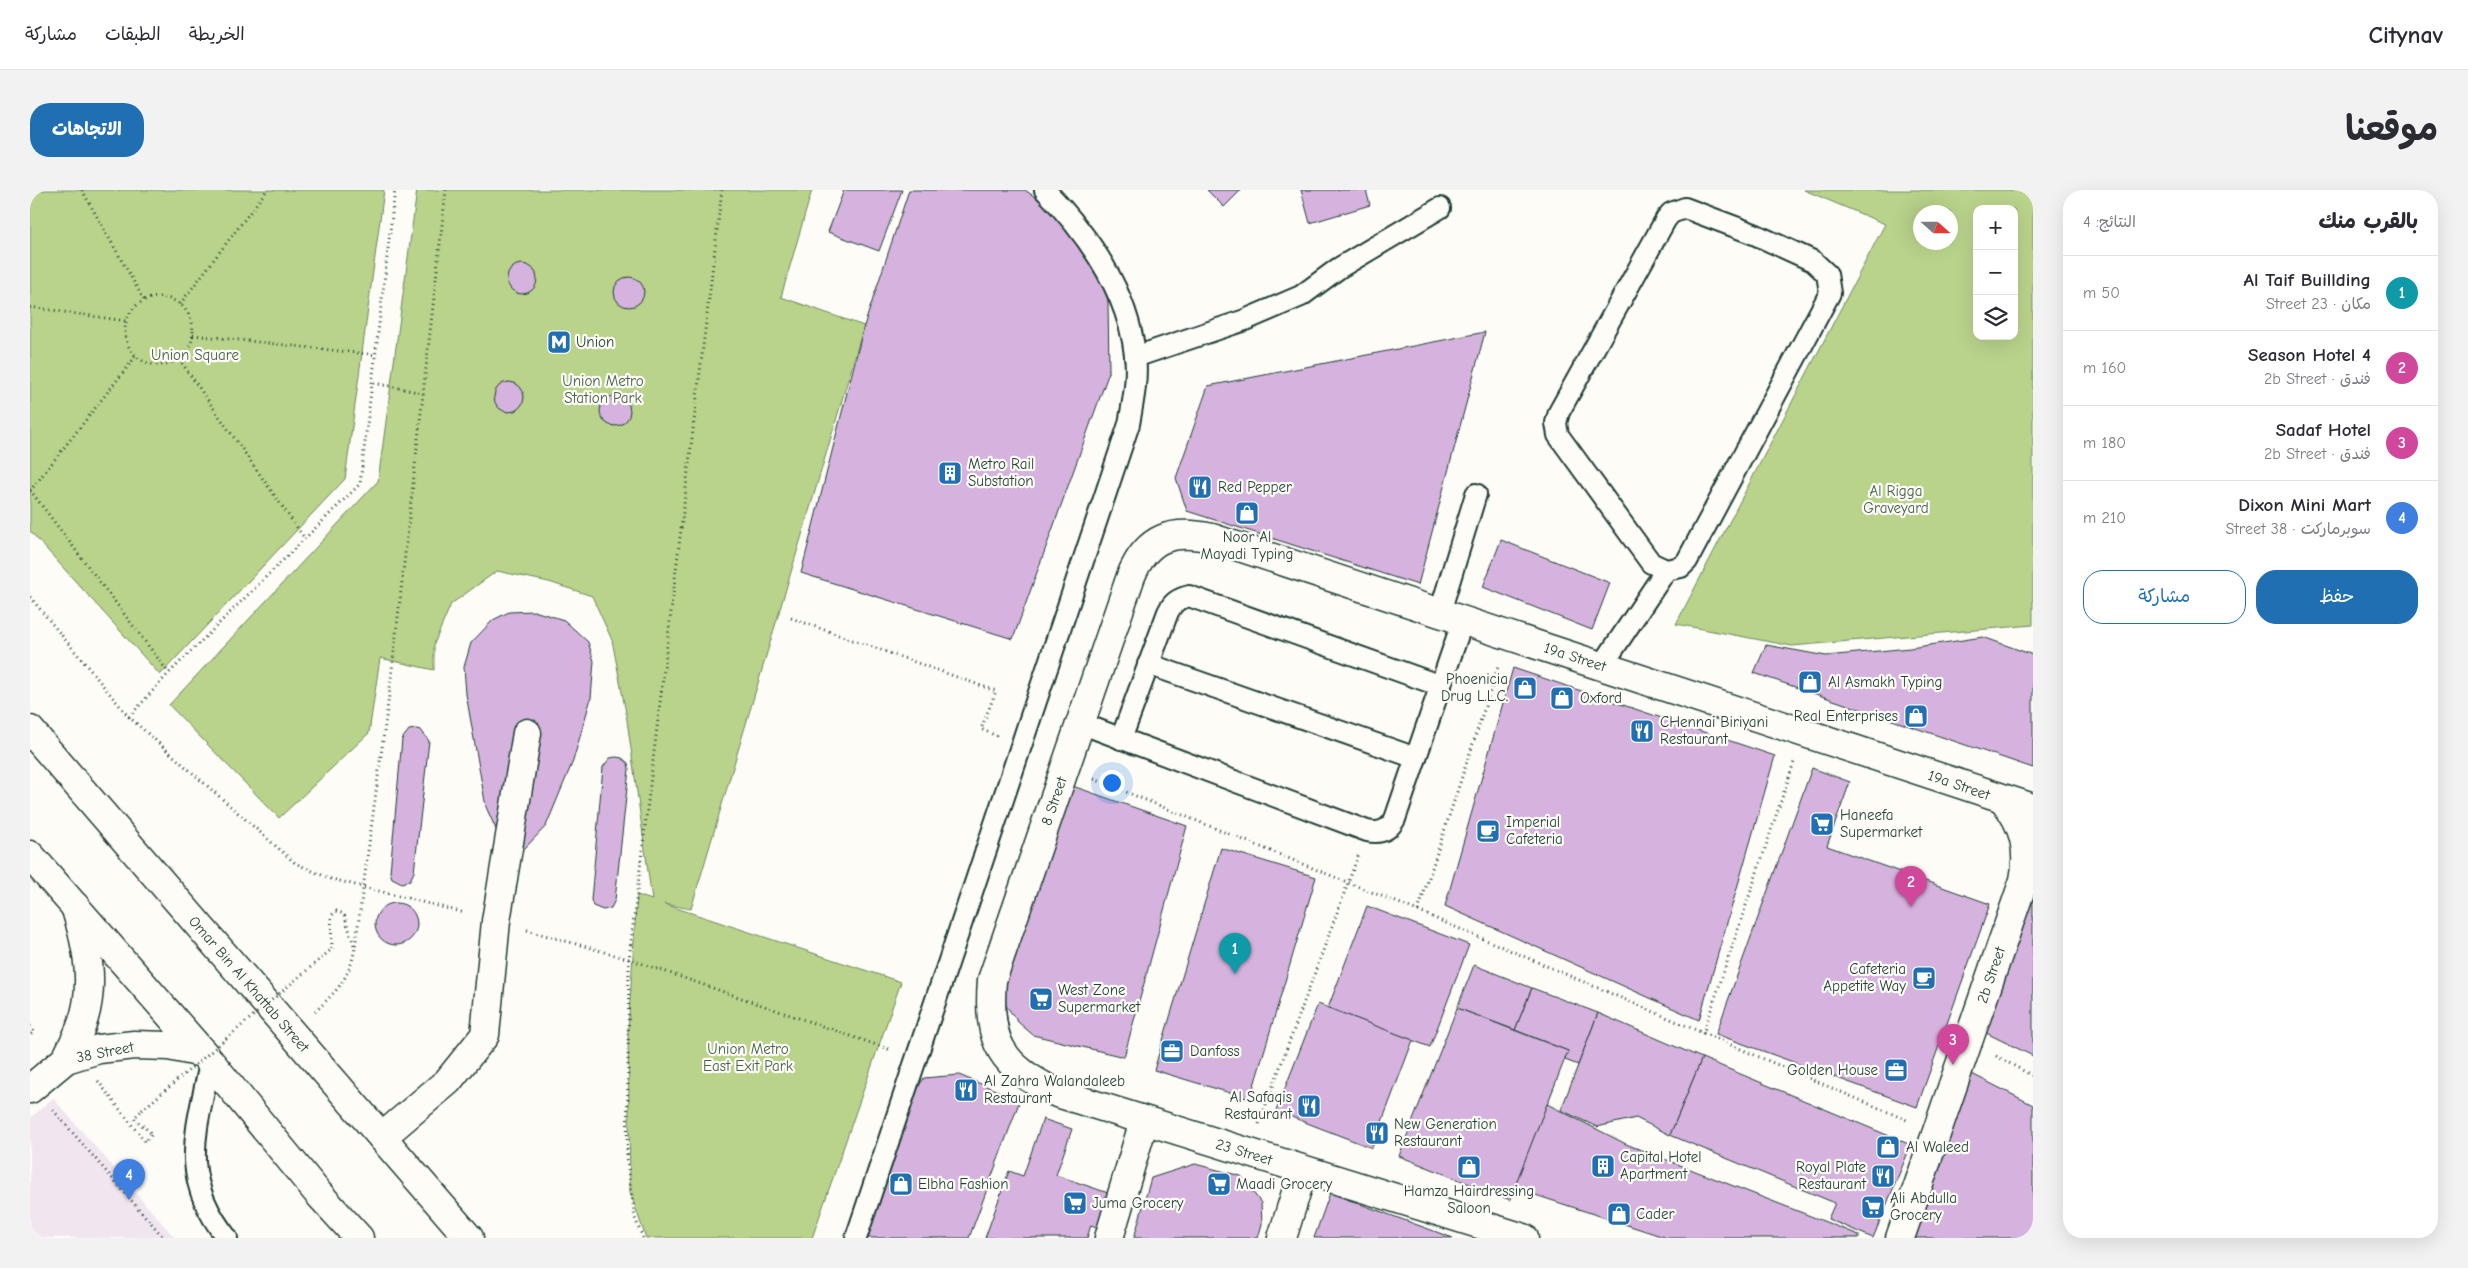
<!DOCTYPE html>
<html lang="ar">
<meta charset="utf-8">
<style>
body{margin:0;font-family:"Comic Neue","Playpen Sans Arabic",sans-serif;background:#f2f2f3;color:#2b2b33;direction:rtl}
.controls{position:absolute;right:15px;top:15px;display:grid;overflow:hidden;border-radius:10px;box-shadow:0 5px 20px #0002}
.controls button{width:45px;height:45px;display:grid;place-items:center;padding:0;border:0;border-bottom:1px solid #e1e1e2;background:#fff;color:#2b2b33;font:25px sans-serif}
.compass{position:absolute;left:1883px;top:15px;width:45px;height:45px;border-radius:50%;background:#fff;box-shadow:0 5px 20px #0002;rotate:111deg}
.you{position:absolute;left:1081px;top:592px;width:18px;height:18px;margin:-12px;border:4px solid #fff;border-radius:50%;background:#1a73e8;box-shadow:0 0 0 8px #1a73e833}
.badge{display:grid;place-items:center;width:32px;height:32px;border-radius:50%;background:#1f6fb2;color:#fff;font-size:16px;font-weight:700}
.pin{position:absolute;translate:-50% -41px;filter:drop-shadow(0 1px 2px #0008)}
.pin::after{content:'';position:absolute;top:26px;width:18px;height:15px;background:inherit;clip-path:polygon(0 0,100% 0,50% 100%)}
.list{margin:0;padding:0;list-style:none}
h2{display:flex;justify-content:space-between;align-items:center;height:65px;margin:0;padding:0 20px;font-size:21px}
h2 small{font-size:16px;font-weight:400;color:#7c7c81}
.list li{display:grid;grid-template-columns:32px 1fr auto;gap:15px;align-items:center;box-sizing:border-box;height:75px;padding:0 20px;border-top:1px solid #e1e1e2}
.list b{display:block;font-size:19px;white-space:nowrap}
.list p{margin:0;font-size:16px;white-space:nowrap;color:#7c7c81}
.list em{font-size:16px;font-style:normal;color:#7c7c81}
.actions{display:flex;gap:10px;padding:15px 20px}
.actions a{flex:1;padding:11px 0;border:1px solid #1f6fb2;border-radius:20px;text-align:center;font-size:18px;color:#1f6fb2}
.actions .main{background:#1f6fb2;color:#fff}
.icon{flex:none;width:28px;height:28px;fill:none;stroke:currentColor;stroke-width:2;stroke-linecap:round;stroke-linejoin:round}
.map{position:relative;flex:none;width:2003px;height:1048px;overflow:hidden;direction:ltr;border-radius:20px}
header{display:flex;align-items:center;gap:30px;box-sizing:border-box;height:70px;padding:0 25px;background:#fff;border-bottom:1px solid #e1e1e2}
header strong{font-size:24px}
nav{display:flex;gap:28px;margin-inline-start:auto;font-size:18px}
.intro{display:flex;align-items:center;justify-content:space-between;box-sizing:border-box;height:120px;padding:0 30px}
h1{margin:0;font-size:35px}
.button{padding:12px 22px;border-radius:20px;background:#1f6fb2;color:#fff;font-size:18px;font-weight:700}
main{display:flex;gap:30px;padding:0 30px}
aside{flex:1;background:#fff;border-radius:20px;box-shadow:0 5px 20px #0002}
.map>svg:first-child{display:block}
.built{fill:#f1e6f0}
.green{fill:#b9d38b;stroke:#6c8860;fill-rule:evenodd}
.building{fill:#d5b3de;stroke:#1f3d34}
.lines{fill:none;stroke-linecap:round;stroke-linejoin:round}
.lane-casing{stroke:#1f3d34;stroke-width:24}
.street-casing{stroke:#1f3d34;stroke-width:31}
.secondary-casing{stroke:#1f3d34;stroke-width:31}
.path{stroke:#1f3d34;stroke-width:3;stroke-dasharray:1 4;stroke-linecap:butt}
.lane{stroke:#fdfcf7;stroke-width:20}
.street{stroke:#fdfcf7;stroke-width:28}
.secondary{stroke:#fdfcf7;stroke-width:28}
.path-bridge{stroke:#1f3d34;stroke-width:3;stroke-dasharray:1 4;stroke-linecap:butt}
.labels{text-anchor:middle;dominant-baseline:central;stroke-width:4.5;stroke-linejoin:round;paint-order:stroke}
.poi-label{font-size:15px;fill:#1f3d34;stroke:#fdfcf7;text-anchor:start}
.park-label{font-size:15px;fill:#46624a;stroke:#fdfcf7}
.street-label{font-size:15px;fill:#1f3d34;stroke:#fdfcf7}
</style>
<header>
<strong>Citynav</strong>
<nav><a>الخريطة</a><a>الطبقات</a><a>مشاركة</a></nav>
</header>
<div class="intro"><h1>موقعنا</h1><a class="button">الاتجاهات</a></div>
<main>
<aside>
<h2>بالقرب منك<small>النتائج: 4</small></h2>
<ul class="list">
<li><span class="badge" style="background:#0f9aa8">1</span><div><b>Al Taif Buillding</b><p>مكان · 23 Street</p></div><em>50 m</em></li>
<li><span class="badge" style="background:#d1479c">2</span><div><b>4 Season Hotel</b><p>فندق · 2b Street</p></div><em>160 m</em></li>
<li><span class="badge" style="background:#d1479c">3</span><div><b>Sadaf Hotel</b><p>فندق · 2b Street</p></div><em>180 m</em></li>
<li><span class="badge" style="background:#3f7fe0">4</span><div><b>Dixon Mini Mart</b><p>سوبرماركت · 38 Street</p></div><em>210 m</em></li>
</ul>
<div class="actions"><a class="main">حفظ</a><a>مشاركة</a></div>
</aside>
<div class="map">
<svg width="2003" height="1048" viewBox="0 0 2003 1048">
<rect width="100%" height="100%" fill="#fdfcf7"/>
<filter id="ink" filterUnits="userSpaceOnUse"><feTurbulence type="fractalNoise" baseFrequency=".02" numOctaves="2"/><feDisplacementMap in="SourceGraphic" scale="10" xChannelSelector="R" yChannelSelector="G"/><feConvolveMatrix kernelMatrix="1 2 1 2 8 2 1 2 1" color-interpolation-filters="sRGB"/></filter>
<g filter="url(#ink)">
<polygon class="built" points="23,908 145,1048 0,1048 0,928"/>
<g class="green">
<polygon points="0,0 354,0 315,289 130,485 0,341"/>
<polygon points="387,0 782,0 751,107 834,136 661,719 634,714 871,792 782,1048 616,1048 600,1002 598,840 607,705 622,710 596,523 582,450 562,406 519,392 467,381 421,414 404,454 404,480 350,468 339,543 249,628 139,515 348,291"/>
<path d="M1774 0H2003V435L1762 456 1646 434 1855 34ZM1947 19H1984V146H1947ZM1920 22V52H1890V22Z"/>
</g>
<g class="building">
<polygon points="814,0 872,0 849,61 798,42"/>
<polygon points="879,0 995,0 1015,14 1050,53 1071,82 1078,111 1079,182 983,449 771,383 834,136"/>
<polygon points="1177,0 1211,0 1194,17"/>
<polygon points="1271,0 1336,0 1340,15 1280,33"/>
<circle cx="492" cy="89" r="15"/>
<circle cx="599" cy="102" r="15"/>
<polygon points="1455,142 1388,395 1157,321 1146,288 1178,196"/>
<circle cx="479" cy="207" r="15"/>
<circle cx="585" cy="221" r="15"/>
<polygon points="1471,350 1580,393 1562,440 1453,397"/>
<polygon points="504,421 534,430 558,452 564,471 561,508 543,571 516,636 495,658 485,662 469,646 456,617 436,504 434,477 441,453 463,430 479,422"/>
<polygon points="1953,447 2003,465 2003,578 1724,483 1736,455 1796,466 1880,458"/>
<polygon points="1483,478 1745,566 1669,830 1415,716"/>
<polygon points="386,539 391,540 399,551 384,682 380,690 372,693 362,688 360,682 372,549 379,540"/>
<polygon points="586,567 592,568 598,573 599,579 585,710 581,718 573,720 563,716 561,710 573,577 580,568"/>
<polygon points="1782,578 1820,592 1797,656 1960,714 1887,917 1686,844"/>
<polygon points="1034,593 1157,636 1094,867 1003,845 988,832 972,810 975,773"/>
<polygon points="1191,658 1286,687 1220,909 1124,880"/>
<polygon points="2003,695 2003,866 1948,839"/>
<circle cx="366" cy="734" r="21"/>
<polygon points="1337,716 1439,755 1400,857 1298,818"/>
<polygon points="1444,775 1502,798 1485,840 1427,818"/>
<polygon points="1502,798 1568,823 1548,875 1535,870 1538,861 1485,840"/>
<polygon points="1288,814 1383,850 1342,958 1246,921"/>
<polygon points="1427,818 1538,861 1480,1010 1369,966"/>
<polygon points="1568,823 1672,868 1640,945 1606,928 1567,937 1531,920"/>
<polygon points="1672,868 1881,955 1843,1048 1798,1029 1805,1013 1640,945"/>
<polygon points="1940,883 2003,915 2003,1048 1878,1048"/>
<polygon points="929,885 990,910 939,1048 835,1048 880,909 894,888"/>
<polygon points="1517,914 1596,954 1829,1045 1829,1048 1637,1048 1484,998"/>
<polygon points="1013,929 1042,939 1026,985 1081,1004 1069,1038 1061,1035 1057,1048 955,1048 979,981 993,986"/>
<polygon points="1165,974 1211,986 1231,1013 1232,1034 1228,1048 1104,1048 1121,988"/>
<polygon points="1300,1003 1423,1048 1284,1048"/>
</g>
<g class="lines">
<g class="lane-casing">
<g id="lane">
<polygon points="1655,18 1724,44 1783,71 1797,84 1800,103 1657,371 1651,377 1636,380 1621,373 1528,245 1526,233 1529,222 1636,29 1641,23"/>
<polyline points="1105,167 1215,130 1271,106 1309,78 1410,18"/>
<polyline points="1410,422 1446,304"/>
<polyline points="1118,474 1386,568"/>
<polyline points="1572,476 1636,380"/>
<path d="M1050 533 1337 641C1350 644 1359 640 1365 629L1433 430"/>
<path d="M1091 549 1138 422C1143 412 1148 409 1159 406L1411 496"/>
<path d="M180 873C166 943 148 986 197 1048"/>
<path d="M826 1048 1099 234C1103 212 1108 188 1105 165 1098 101 1059 46 1015 0"/>
</g>
</g>
<g class="street-casing">
<g id="street">
<path d="M36 869C41 858 48 846 52 834 66 795 57 754 45 716"/>
<polyline points="0,899 36,869 69,859 104,855 139,856 173,863"/>
<polyline points="352,947 418,891 455,845 466,731 497,543"/>
<polyline points="1079,1048 1114,931"/>
<polyline points="1252,1048 1273,980"/>
<path d="M1494 1048 1027 903C971 876 957 853 962 790L1101 386C1117 347 1142 339 1182 348L2003 618"/>
<path d="M1870 1048 1994 690C2000 659 1994 635 1974 610"/>
</g>
</g>
<g class="secondary-casing">
<g id="secondary">
<polyline points="0,540 439,1048"/>
<polyline points="0,665 173,863 287,1002 329,1048"/>
</g>
</g>
<g class="path">
<polyline points="52,0 114,110"/>
<circle cx="129" cy="141" r="34"/>
<polyline points="150,114 237,0"/>
<polyline points="0,117 96,131"/>
<polyline points="163,145 347,165"/>
<polyline points="149,169 275,349"/>
<polyline points="344,193 393,203"/>
<polyline points="0,300 139,483"/>
<polyline points="0,301 106,166"/>
<polyline points="0,407 99,527 265,673 298,688 435,723"/>
<polyline points="761,428 966,501 951,539 967,546"/>
<polyline points="99,527 139,483 330,294 365,0"/>
<polyline points="1064,589 1388,721 1879,931"/>
<polyline points="1388,721 1469,474"/>
<polyline points="497,740 599,769 861,860"/>
<polyline points="302,759 301,726 306,721 314,724 325,758"/>
<path d="M285 822C307 800 319 790 325 758L360 498 416 0"/>
<polyline points="0,836 4,842 0,845"/>
<polyline points="1673,844 1764,572"/>
<polyline points="1966,866 2003,886"/>
<polyline points="68,891 115,952 122,944 104,928 112,920"/>
<polyline points="23,920 134,1048"/>
<polyline points="1229,934 1328,666"/>
<polyline points="613,1048 605,1028 597,970 599,769 692,0"/>
</g>
<use href="#lane" class="lane"/>
<use href="#street" class="street"/>
<use href="#secondary" class="secondary"/>
<polyline class="path-bridge" points="112,920 302,759"/>
</g>
</g>
<defs>
<g id="metro-square" transform="scale(1.25)"><rect x="-9" y="-9" width="18" height="18" rx="4" fill="#1f6fb2" stroke="#fdfcf7"/><path d="M-5.5 5V-5H-3L0 0L3-5H5.5V5H3V-.5L0 4L-3-.5V5Z" fill="#fff"/></g>
<g id="building-square" transform="scale(1.25)"><rect x="-9" y="-9" width="18" height="18" rx="4" fill="#1f6fb2" stroke="#fdfcf7"/><path d="M-4-6H4V6H1V3H-1V6H-4ZM-2.5-4.3h1.7v1.8h-1.7ZM.8-4.3h1.7v1.8H.8ZM-2.5-1h1.7V.8h-1.7ZM.8-1h1.7V.8H.8Z" fill="#fff"/></g>
<g id="restaurant-square" transform="scale(1.25)"><rect x="-9" y="-9" width="18" height="18" rx="4" fill="#1f6fb2" stroke="#fdfcf7"/><path d="M-5-6h1v4h1v-4h1v4h1v-4h1v5L-1.5 .5V6h-2V.5L-5-1ZM5-6V6H3V1.5H1.5Q1.5-4 5-6Z" fill="#fff"/></g>
<g id="shop-square" transform="scale(1.25)"><rect x="-9" y="-9" width="18" height="18" rx="4" fill="#1f6fb2" stroke="#fdfcf7"/><path d="M-5-2.5h2.3a2.7 3.5 0 0 1 5.4 0H5L5.5 6h-11ZM-1.5-2.5h3a1.5 2.3 0 0 0-3 0Z" fill="#fff"/></g>
<g id="supermarket-square" transform="scale(1.25)"><rect x="-9" y="-9" width="18" height="18" rx="4" fill="#1f6fb2" stroke="#fdfcf7"/><path d="M-6-5.5h2.5l.6 2H6L4.5 2H-2.5L-4.4-4H-6ZM-1.5 3.2a1.3 1.3 0 1 0 .1 0ZM3 3.2a1.3 1.3 0 1 0 .1 0Z" fill="#fff"/></g>
<g id="cafe-square" transform="scale(1.25)"><rect x="-9" y="-9" width="18" height="18" rx="4" fill="#1f6fb2" stroke="#fdfcf7"/><path d="M-5.5-4.5H6V0H3Q3 3.5 0 3.5H-2.5Q-5.5 3.5-5.5 0ZM3-3.2v2h1.7v-2ZM-6 4.5H4V6H-6Z" fill="#fff"/></g>
<g id="office-square" transform="scale(1.25)"><rect x="-9" y="-9" width="18" height="18" rx="4" fill="#1f6fb2" stroke="#fdfcf7"/><path d="M-6-3h4V-5.5h4V-3h4V5H-6ZM-1-4.5V-3h2v-1.5ZM-6 0V1H6V0Z" fill="#fff"/></g>
</defs>
<g fill-rule="evenodd">
<use href="#metro-square" x="529" y="152"/>
<use href="#building-square" x="920" y="283"/>
<use href="#restaurant-square" x="1170" y="297"/>
<use href="#shop-square" x="1217" y="323"/>
<use href="#shop-square" x="1780" y="492"/>
<use href="#shop-square" x="1495" y="498"/>
<use href="#shop-square" x="1532" y="508"/>
<use href="#shop-square" x="1886" y="526"/>
<use href="#restaurant-square" x="1612" y="541"/>
<use href="#supermarket-square" x="1792" y="634"/>
<use href="#cafe-square" x="1458" y="641"/>
<use href="#cafe-square" x="1894" y="788"/>
<use href="#supermarket-square" x="1011" y="809"/>
<use href="#office-square" x="1142" y="861"/>
<use href="#office-square" x="1866" y="880"/>
<use href="#restaurant-square" x="936" y="900"/>
<use href="#restaurant-square" x="1279" y="916"/>
<use href="#restaurant-square" x="1347" y="943"/>
<use href="#shop-square" x="1858" y="957"/>
<use href="#building-square" x="1573" y="976"/>
<use href="#shop-square" x="1439" y="977"/>
<use href="#restaurant-square" x="1853" y="986"/>
<use href="#shop-square" x="871" y="994"/>
<use href="#supermarket-square" x="1189" y="994"/>
<use href="#supermarket-square" x="1045" y="1013"/>
<use href="#supermarket-square" x="1843" y="1017"/>
<use href="#shop-square" x="1589" y="1024"/>
</g>
<g class="labels">
<g class="poi-label">
<text x="546" y="152">Union</text>
<text x="938" y="274">Metro Rail<tspan x="938" dy="17">Substation</tspan></text>
<text x="1188" y="297">Red Pepper</text>
<text x="1217" y="347" text-anchor="middle">Noor Al<tspan x="1217" dy="17">Mayadi Typing</tspan></text>
<text x="1478" y="489" text-anchor="end">Phoenicia<tspan x="1478" dy="17">Drug L.L.C.</tspan></text>
<text x="1798" y="492">Al Asmakh Typing</text>
<text x="1550" y="508">Oxford</text>
<text x="1868" y="526" text-anchor="end">Real Enterprises</text>
<text x="1630" y="532">CHennai Biriyani<tspan x="1630" dy="17">Restaurant</tspan></text>
<text x="1810" y="625">Haneefa<tspan x="1810" dy="17">Supermarket</tspan></text>
<text x="1476" y="632">Imperial<tspan x="1476" dy="17">Cafeteria</tspan></text>
<text x="1876" y="779" text-anchor="end">Cafeteria<tspan x="1876" dy="17">Appetite Way</tspan></text>
<text x="1028" y="800">West Zone<tspan x="1028" dy="17">Supermarket</tspan></text>
<text x="1160" y="861">Danfoss</text>
<text x="1848" y="880" text-anchor="end">Golden House</text>
<text x="954" y="891">Al Zahra Walandaleeb<tspan x="954" dy="17">Restaurant</tspan></text>
<text x="1262" y="907" text-anchor="end">Al Safaqis<tspan x="1262" dy="17">Restaurant</tspan></text>
<text x="1364" y="934">New Generation<tspan x="1364" dy="17">Restaurant</tspan></text>
<text x="1876" y="957">Al Waleed</text>
<text x="1590" y="967">Capital Hotel<tspan x="1590" dy="17">Apartment</tspan></text>
<text x="1836" y="977" text-anchor="end">Royal Plate<tspan x="1836" dy="17">Restaurant</tspan></text>
<text x="888" y="994">Elbha Fashion</text>
<text x="1206" y="994">Maadi Grocery</text>
<text x="1439" y="1001" text-anchor="middle">Hamza Hairdressing<tspan x="1439" dy="17">Saloon</tspan></text>
<text x="1860" y="1008">Ali Abdulla<tspan x="1860" dy="17">Grocery</tspan></text>
<text x="1062" y="1013">Juma Grocery</text>
<text x="1606" y="1024">Cader</text>
</g>
<g class="park-label">
<text x="165" y="165">Union Square</text>
<text x="573" y="191">Union Metro<tspan x="573" dy="17">Station Park</tspan></text>
<text x="1866" y="301">Al Rigga<tspan x="1866" dy="17">Graveyard</tspan></text>
<text x="718" y="859">Union Metro<tspan x="718" dy="17">East Exit Park</tspan></text>
</g>
<g class="street-label">
<text transform="translate(1545 467) rotate(18)">19a Street</text>
<text transform="translate(1929 595) rotate(19)">19a Street</text>
<text transform="translate(1024 611) rotate(-71)">8 Street</text>
<text transform="translate(1961 785) rotate(-71)">2b Street</text>
<text transform="translate(219 794) rotate(49)">Omar Bin Al Khattab Street</text>
<text transform="translate(75 862) rotate(-11)">38 Street</text>
<text transform="translate(1214 962) rotate(17)">23 Street</text>
</g>
</g>
</svg>
<div class="controls">
<button>+</button>
<button>−</button>
<button><svg class="icon" aria-label="layers" viewBox="0 0 24 24"><path d="M12 4l9 5-9 5-9-5zM3 14l9 5 9-5"/></svg></button>
</div>
<svg class="compass" viewBox="-18 -18 36 36"><path d="M0-13l5 13h-10z" fill="#e53935"/><path d="M0 13l5-13h-10z" fill="#7c7c81"/></svg>
<div class="you"></div>
<div class="pin badge" style="left:1205px;top:784px;background:#0f9aa8">1</div>
<div class="pin badge" style="left:1881px;top:717px;background:#d1479c">2</div>
<div class="pin badge" style="left:1923px;top:875px;background:#d1479c">3</div>
<div class="pin badge" style="left:99px;top:1010px;background:#3f7fe0">4</div>
</div>
</main>
